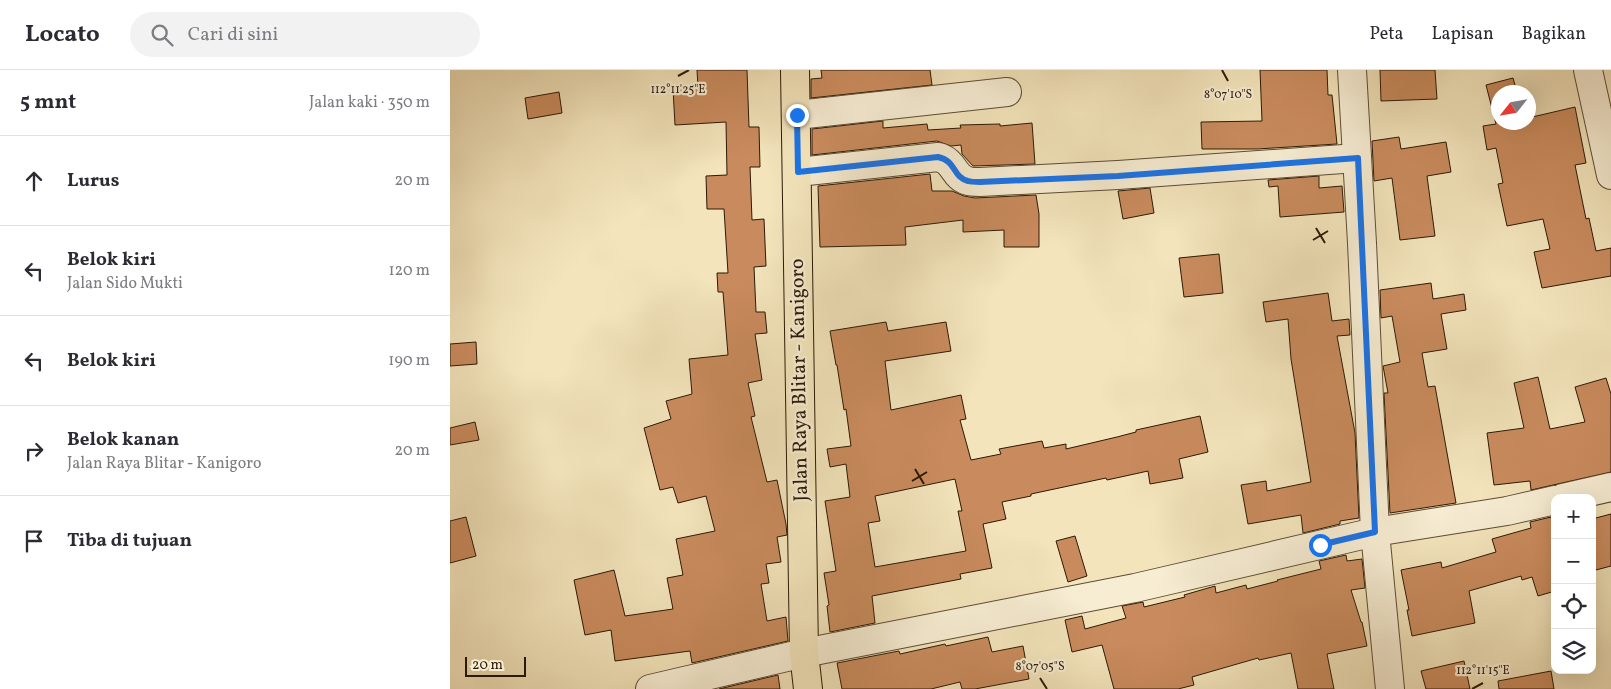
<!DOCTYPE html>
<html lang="id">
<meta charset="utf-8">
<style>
body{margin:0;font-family:Vollkorn,serif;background:#f2f2f3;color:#2b2b33}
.controls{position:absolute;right:15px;bottom:15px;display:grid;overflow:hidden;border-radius:10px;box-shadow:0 5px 20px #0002}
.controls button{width:45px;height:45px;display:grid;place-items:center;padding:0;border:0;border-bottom:1px solid #e1e1e2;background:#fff;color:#2b2b33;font:25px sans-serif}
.compass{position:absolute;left:1041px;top:15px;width:45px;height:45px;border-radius:50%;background:#fff;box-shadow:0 5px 20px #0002;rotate:239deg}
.scale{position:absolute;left:15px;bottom:12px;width:61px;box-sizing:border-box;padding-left:5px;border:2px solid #2b1906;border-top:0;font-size:14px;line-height:18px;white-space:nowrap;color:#2b1906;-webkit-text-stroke:4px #f7edd3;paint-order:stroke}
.stop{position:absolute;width:15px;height:15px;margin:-11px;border:4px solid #1a73e8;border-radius:50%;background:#fff}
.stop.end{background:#1a73e8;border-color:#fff;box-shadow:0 1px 5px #0008}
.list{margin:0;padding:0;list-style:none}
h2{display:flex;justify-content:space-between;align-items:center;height:65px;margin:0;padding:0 20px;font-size:21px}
h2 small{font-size:16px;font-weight:400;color:#7c7c81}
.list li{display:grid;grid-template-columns:32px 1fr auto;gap:15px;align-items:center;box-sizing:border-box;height:90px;padding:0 20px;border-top:1px solid #e1e1e2}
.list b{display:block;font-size:19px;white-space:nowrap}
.list p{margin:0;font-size:16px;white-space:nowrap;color:#7c7c81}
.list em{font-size:16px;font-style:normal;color:#7c7c81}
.icon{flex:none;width:28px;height:28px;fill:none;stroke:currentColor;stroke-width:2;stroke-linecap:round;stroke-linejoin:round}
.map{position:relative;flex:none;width:1161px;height:619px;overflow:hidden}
header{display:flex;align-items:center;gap:30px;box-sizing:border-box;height:70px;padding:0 25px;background:#fff;border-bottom:1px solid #e1e1e2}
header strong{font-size:24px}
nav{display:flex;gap:28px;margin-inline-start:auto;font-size:18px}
.search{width:350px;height:45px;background:#f2f2f3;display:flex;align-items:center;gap:12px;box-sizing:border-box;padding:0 18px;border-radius:28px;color:#7c7c81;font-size:19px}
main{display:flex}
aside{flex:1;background:#fff}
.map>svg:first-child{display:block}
.building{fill:#c98b5d;stroke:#2b1906;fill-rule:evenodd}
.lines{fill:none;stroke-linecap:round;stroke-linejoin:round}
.minor-casing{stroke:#5d4c33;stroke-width:30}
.major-casing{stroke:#2b1906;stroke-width:30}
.minor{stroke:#f7edd3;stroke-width:28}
.major{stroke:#f3e4bb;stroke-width:28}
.route{stroke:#1a73e8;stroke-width:6}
.ticks{fill:none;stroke:#2b1906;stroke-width:2}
.labels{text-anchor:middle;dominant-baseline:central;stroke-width:4.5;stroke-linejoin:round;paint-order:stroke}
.street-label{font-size:20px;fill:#2b1906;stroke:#f7edd3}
.ticks-label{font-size:12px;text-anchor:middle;fill:#2b1906;stroke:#f7edd3;stroke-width:4.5;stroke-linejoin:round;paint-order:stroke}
</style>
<header>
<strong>Locato</strong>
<div class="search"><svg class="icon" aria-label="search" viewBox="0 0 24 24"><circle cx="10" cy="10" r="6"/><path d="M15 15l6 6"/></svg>Cari di sini</div>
<nav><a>Peta</a><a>Lapisan</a><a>Bagikan</a></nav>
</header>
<main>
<aside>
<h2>5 mnt<small>Jalan kaki · 350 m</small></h2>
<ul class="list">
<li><svg class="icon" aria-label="ahead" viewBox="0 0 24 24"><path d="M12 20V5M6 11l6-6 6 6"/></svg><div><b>Lurus</b></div><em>20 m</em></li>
<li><svg class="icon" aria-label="left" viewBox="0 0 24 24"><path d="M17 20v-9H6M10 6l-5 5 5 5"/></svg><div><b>Belok kiri</b><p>Jalan Sido Mukti</p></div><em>120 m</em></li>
<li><svg class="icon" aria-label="left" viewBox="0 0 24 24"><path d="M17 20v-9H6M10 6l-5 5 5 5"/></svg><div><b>Belok kiri</b></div><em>190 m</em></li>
<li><svg class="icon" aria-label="right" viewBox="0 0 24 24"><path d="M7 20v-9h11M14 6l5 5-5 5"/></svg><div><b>Belok kanan</b><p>Jalan Raya Blitar - Kanigoro</p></div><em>20 m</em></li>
<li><svg class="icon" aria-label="arrive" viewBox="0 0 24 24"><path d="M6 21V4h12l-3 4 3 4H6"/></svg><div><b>Tiba di tujuan</b></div></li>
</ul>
</aside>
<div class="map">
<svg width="1161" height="619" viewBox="0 0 1161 619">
<rect width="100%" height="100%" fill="#f3e4bb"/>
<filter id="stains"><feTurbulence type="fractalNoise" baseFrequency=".004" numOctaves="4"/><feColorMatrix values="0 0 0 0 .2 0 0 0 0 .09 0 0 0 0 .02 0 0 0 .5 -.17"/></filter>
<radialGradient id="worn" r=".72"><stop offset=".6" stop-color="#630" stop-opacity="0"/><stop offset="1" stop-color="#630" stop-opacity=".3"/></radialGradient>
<g class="building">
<polygon points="247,0 297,0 299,57 309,57 310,97 300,97 302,150 314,149 316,196 304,197 306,242 315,242 317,263 305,264 312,310 298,313 305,346 301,347 317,412 327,410 336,454 337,465 327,467 331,492 316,494 319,513 311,514 317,551 336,547 338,571 242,593 240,581 165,591 161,560 135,565 124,510 164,500 175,546 223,539 217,508 233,505 226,469 265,461 256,426 228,433 223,417 210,420 194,358 221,349 216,331 242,324 239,289 278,285 273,222 268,222 267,203 278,203 274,139 257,139 256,106 277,105 276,52 225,55 223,19 248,17"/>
<polygon points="371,0 480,0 482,15 361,28 361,9 372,8"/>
<polygon points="810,0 877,0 878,25 882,25 887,74 807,79 752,79 751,52 812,51"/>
<polygon points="930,0 985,0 987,29 931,31"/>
<polygon points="1063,8 1067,22 1048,22 1048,52 1078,52 1078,48 1125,37 1136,93 1125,95 1136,149 1139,148 1146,181 1161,178 1161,206 1092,218 1084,182 1100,179 1093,149 1057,156 1048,114 1053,113 1046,78 1037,80 1033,56 1046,54 1036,15"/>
<polygon points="109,22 112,43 78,49 75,28"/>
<polygon points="433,51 433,58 477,54 478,60 511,58 510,55 550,54 550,56 582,53 585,94 523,96 512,84 511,75 501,76 487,71 362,85 362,59"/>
<polygon points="949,67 951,79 996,72 1001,102 977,106 985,166 950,170 942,108 924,111 922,71"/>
<polygon points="480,104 482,121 502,121 514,126 525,128 586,125 589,144 589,177 554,177 554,160 513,162 513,150 455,157 456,175 370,177 368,116"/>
<polygon points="869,106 869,118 892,116 894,142 830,147 828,116 819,117 818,110"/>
<polygon points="700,118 704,143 673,149 668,121"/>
<polygon points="769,184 773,223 734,227 729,188"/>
<polygon points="981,213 983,229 1014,224 1016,240 991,244 997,279 972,283 978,317 985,316 1006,433 940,443 934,323 938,323 933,296 950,292 942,246 931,248 930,220"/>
<polygon points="878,223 882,251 899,249 900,265 887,266 905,363 909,448 890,451 890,454 853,463 851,445 798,454 791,415 816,411 817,421 861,412 841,289 838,249 816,252 813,232"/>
<path d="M436 252 438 261 496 252 501 281 435 291 441 340 511 325 516 349 510 350 521 390 551 384 549 379 592 371 594 378 616 374V379L667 367 686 362V360L750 346 758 382 729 389 733 408 700 414 698 401 657 410 656 408 581 424V426L552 432 556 449 533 454 542 498 510 504 511 509 422 526 425 553 380 562 377 536 379 535 374 503 386 501 375 431 400 427 396 394 380 397 377 379 401 376 396 339 394 340 387 295H386L380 261ZM505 409 512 441H508L516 481 425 497 418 453 430 451 425 426Z"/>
<polygon points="26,272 27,294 0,296 0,274"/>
<polygon points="1088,307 1100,359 1135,352 1125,317 1156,308 1161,324 1161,402 1081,420 1080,411 1044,415 1037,363 1074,358 1064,313"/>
<polygon points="25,352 29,370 0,375 0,358"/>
<polygon points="1161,444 1161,496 1146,500 1142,487 1142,449"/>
<polygon points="16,447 26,486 0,493 0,451"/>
<polygon points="1101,447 1105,462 1105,521 1088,526 1082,507 1072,510 1071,506 1019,521 1025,553 962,566 957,540 959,540 951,500 991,492 992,498 1046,482 1042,469 1081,458 1080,452"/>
<polygon points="625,466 637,506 618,512 606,471"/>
<polygon points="896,485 897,491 912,489 915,518 901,520 911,552 912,552 917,576 877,584 884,619 848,619 841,583 809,590 808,588 742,607 744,615 728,619 664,619 652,575 622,582 615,550 632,546 635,559 676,548 672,536 693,532 694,537 735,527 734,525 765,516 766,523 796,515 797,519 828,511 827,510 871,499 869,491"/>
<polygon points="538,567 542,582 573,576 579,609 525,619 512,619 510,612 481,619 392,619 387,593 449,581 450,584 495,574 496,576"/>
<polygon points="1014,591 1020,619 976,619 971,601"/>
<polygon points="1101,601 1104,619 1049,619 1048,611"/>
<polygon points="328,605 330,619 269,619"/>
</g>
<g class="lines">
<g class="minor-casing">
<g id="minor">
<polyline points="902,0 912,173 925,462 940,619"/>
<polyline points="1138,0 1161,105"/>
<polyline points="347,45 557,22"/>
<path d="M348 102 488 87C505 91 503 107 518 111 521 112 526 112 530 112L668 105 907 88"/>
<polyline points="1113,428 1161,417"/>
<polyline points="200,619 354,583 685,518 925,462 1057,441 1105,430"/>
</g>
</g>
<g class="major-casing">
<polyline id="major" points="345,0 354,583 358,619"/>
</g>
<use href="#minor" class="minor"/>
<use href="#major" class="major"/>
</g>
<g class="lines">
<path class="route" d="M347 45 348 102 488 87C507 91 502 107 518 111 521 112 526 112 530 112L668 106 908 88 925 462 870 475"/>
</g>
<path class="ticks" d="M772 0 778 11M228 6 239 0M866 158 875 173M863 170 878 161M465 399 474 414M462 411 477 402M590 608 597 619M1022 619 1033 613"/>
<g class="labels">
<g class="street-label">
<text transform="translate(350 310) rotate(-91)">Jalan Raya Blitar - Kanigoro</text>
</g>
</g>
<g class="ticks-label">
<text x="228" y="23">112°11'25"E</text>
<text x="778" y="28">8°07'10"S</text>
<text x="590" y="600">8°07'05"S</text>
<text x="1033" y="604">112°11'15"E</text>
</g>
<rect width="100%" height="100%" filter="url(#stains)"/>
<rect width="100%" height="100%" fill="url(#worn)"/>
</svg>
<div class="controls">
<button>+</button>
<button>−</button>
<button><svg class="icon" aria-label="locate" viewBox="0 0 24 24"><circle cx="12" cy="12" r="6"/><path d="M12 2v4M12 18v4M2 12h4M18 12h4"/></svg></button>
<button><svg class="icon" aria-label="layers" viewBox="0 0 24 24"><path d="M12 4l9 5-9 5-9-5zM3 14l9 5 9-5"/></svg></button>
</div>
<svg class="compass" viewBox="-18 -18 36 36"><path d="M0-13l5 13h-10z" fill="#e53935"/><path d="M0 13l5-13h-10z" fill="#7c7c81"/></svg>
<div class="scale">20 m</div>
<div class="stop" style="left:870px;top:475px"></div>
<div class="stop end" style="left:347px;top:45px"></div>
</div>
</main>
